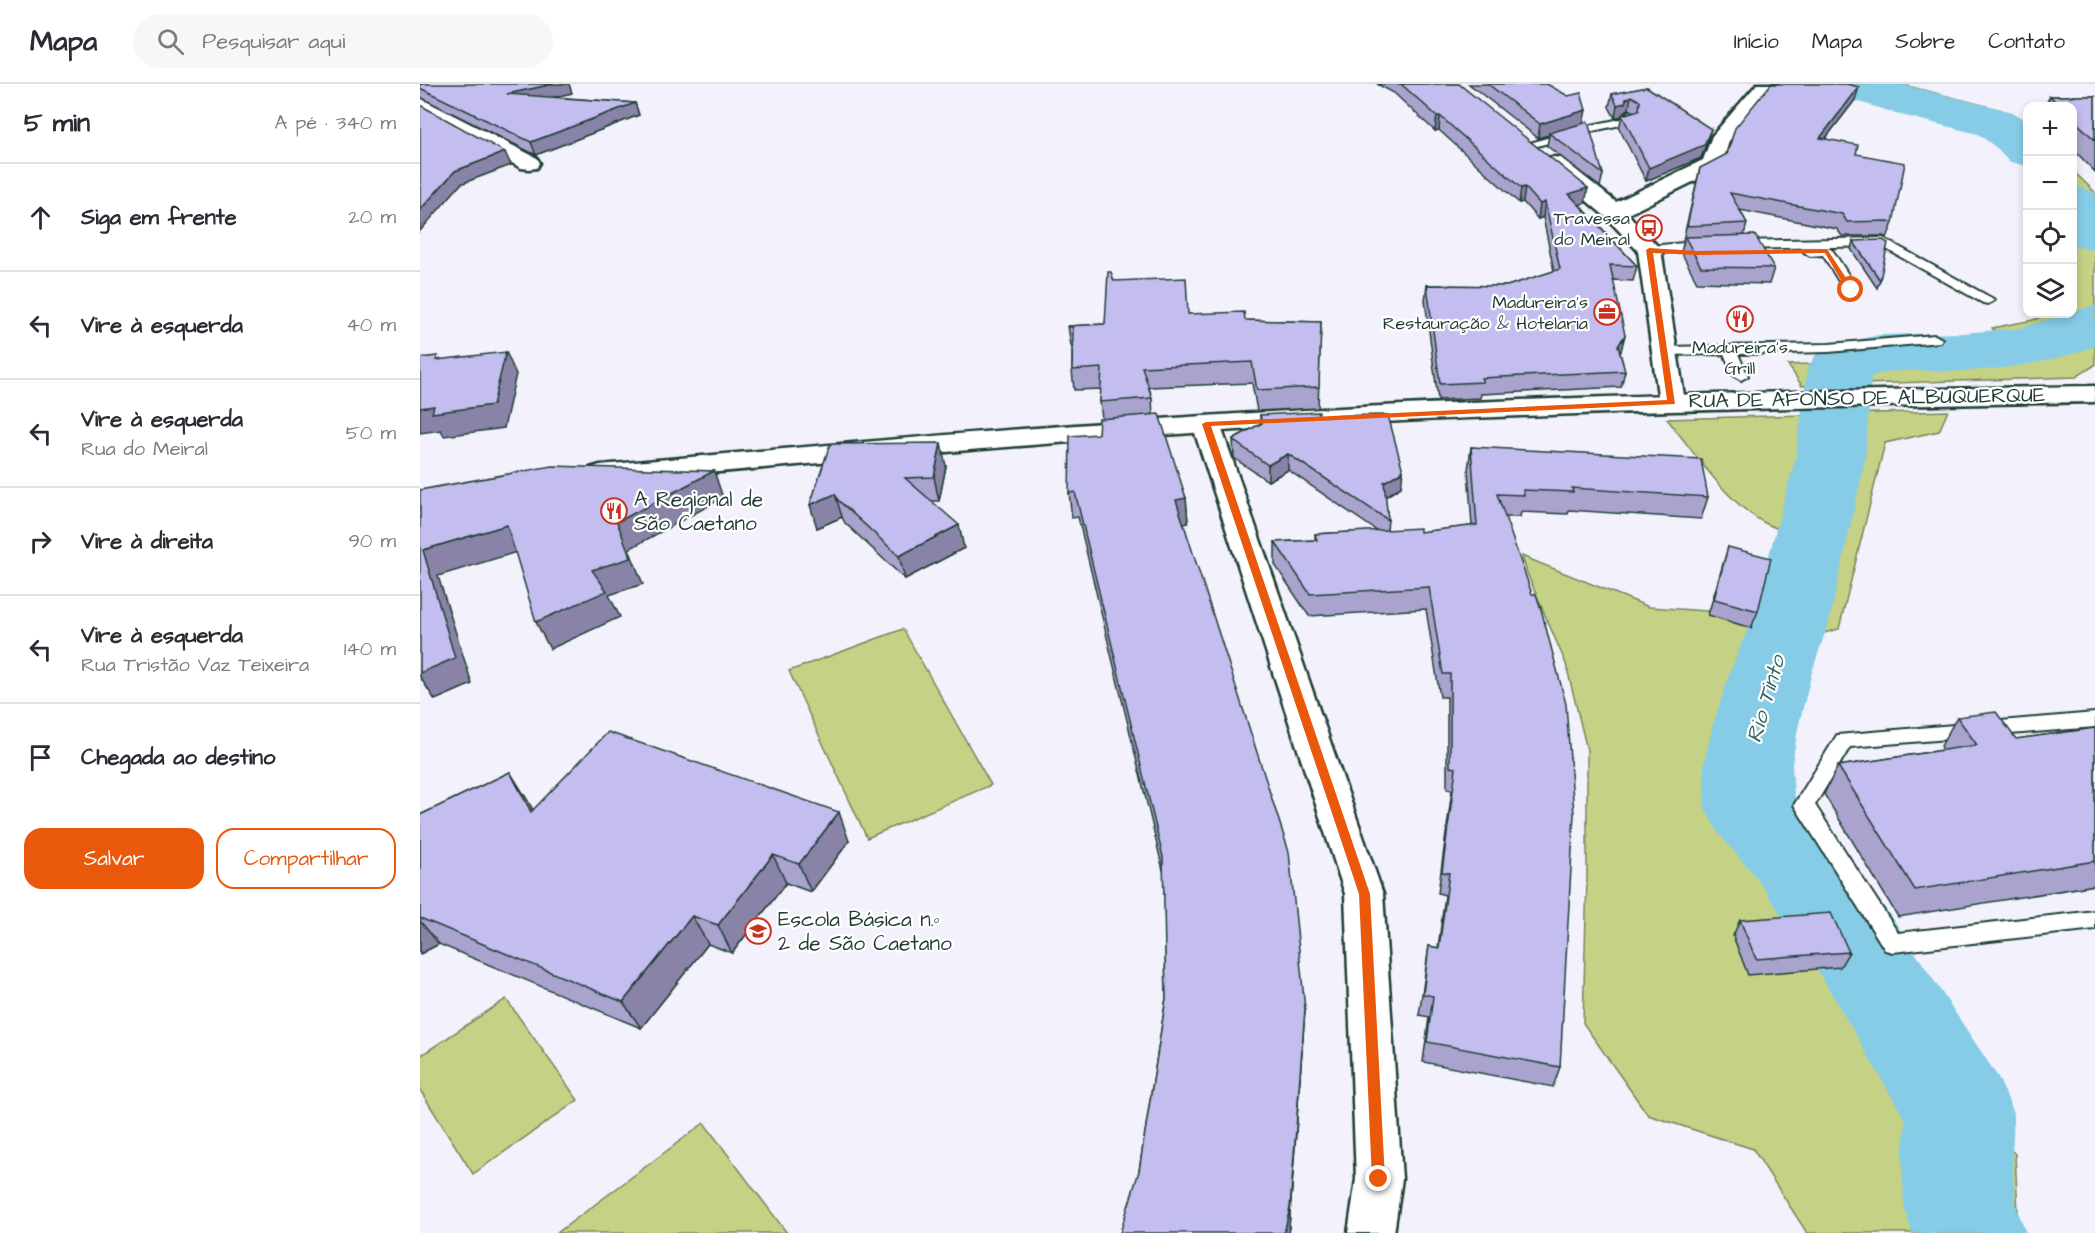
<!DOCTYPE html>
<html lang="pt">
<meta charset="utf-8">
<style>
body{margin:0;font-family:"Architects Daughter",sans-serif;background:#f7f7f7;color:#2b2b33}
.controls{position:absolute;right:18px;top:18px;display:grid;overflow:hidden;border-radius:12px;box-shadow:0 3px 9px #0003}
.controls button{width:54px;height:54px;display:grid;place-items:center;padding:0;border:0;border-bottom:2px solid #e1e1e2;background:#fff;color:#2b2b33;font:30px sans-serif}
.stop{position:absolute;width:18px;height:18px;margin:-14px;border:4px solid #ea580c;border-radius:50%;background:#fff}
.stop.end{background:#ea580c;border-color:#fff;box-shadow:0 2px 6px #0008}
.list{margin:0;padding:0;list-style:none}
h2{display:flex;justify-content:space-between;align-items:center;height:78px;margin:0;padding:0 24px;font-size:26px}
h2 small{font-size:20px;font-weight:400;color:#7c7c81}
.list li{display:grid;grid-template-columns:39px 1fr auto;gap:18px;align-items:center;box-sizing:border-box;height:108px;padding:0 24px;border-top:2px solid #e1e1e2}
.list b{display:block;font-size:22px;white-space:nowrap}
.list p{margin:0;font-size:20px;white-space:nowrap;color:#7c7c81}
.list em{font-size:20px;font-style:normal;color:#7c7c81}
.actions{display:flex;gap:12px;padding:18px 24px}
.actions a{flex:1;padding:14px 0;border:2px solid #ea580c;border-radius:18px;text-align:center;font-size:21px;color:#ea580c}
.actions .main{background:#ea580c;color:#fff}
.icon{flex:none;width:33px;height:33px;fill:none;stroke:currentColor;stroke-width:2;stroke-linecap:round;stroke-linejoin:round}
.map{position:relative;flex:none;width:1675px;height:1149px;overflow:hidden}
header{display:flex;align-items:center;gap:36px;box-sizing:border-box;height:84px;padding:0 30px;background:#fff;border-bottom:2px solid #e1e1e2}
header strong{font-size:28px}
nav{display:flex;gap:33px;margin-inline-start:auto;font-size:21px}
.search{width:420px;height:54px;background:#f7f7f7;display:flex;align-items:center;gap:15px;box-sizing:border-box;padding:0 21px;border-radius:33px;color:#7c7c81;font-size:22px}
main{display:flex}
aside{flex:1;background:#fff}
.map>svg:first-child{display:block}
.green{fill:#c5d184;stroke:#72875c;stroke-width:1.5}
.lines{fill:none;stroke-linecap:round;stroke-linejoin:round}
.river{fill:#86cce7;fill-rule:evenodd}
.service-casing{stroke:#1f3d34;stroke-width:4}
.minor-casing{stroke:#1f3d34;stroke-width:5}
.primary-casing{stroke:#1f3d34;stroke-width:5}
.service{fill:#fff;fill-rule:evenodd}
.minor{fill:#fff;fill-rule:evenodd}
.primary{fill:#fff;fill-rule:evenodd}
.wall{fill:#a9a3ce;stroke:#1f3d34;stroke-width:1.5;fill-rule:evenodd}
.shaded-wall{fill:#8984a7;stroke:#1f3d34;stroke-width:1.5}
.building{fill:#c4bdef;stroke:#1f3d34;stroke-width:1.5}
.route{fill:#ea580c}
.labels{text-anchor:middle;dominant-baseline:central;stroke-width:4.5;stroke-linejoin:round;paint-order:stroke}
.far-poi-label{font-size:18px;fill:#1f3d34;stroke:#fff;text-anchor:end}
.street-label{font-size:21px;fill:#1f3d34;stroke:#fff}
.poi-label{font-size:21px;fill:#1f3d34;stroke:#fff;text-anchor:start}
.water-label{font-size:22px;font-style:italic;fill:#396161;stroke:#fff}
</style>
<header>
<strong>Mapa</strong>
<div class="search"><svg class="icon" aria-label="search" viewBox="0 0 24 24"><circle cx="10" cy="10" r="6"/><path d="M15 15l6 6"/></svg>Pesquisar aqui</div>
<nav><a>Início</a><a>Mapa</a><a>Sobre</a><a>Contato</a></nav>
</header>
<main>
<aside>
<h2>5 min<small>A pé · 340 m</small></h2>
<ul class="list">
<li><svg class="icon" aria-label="ahead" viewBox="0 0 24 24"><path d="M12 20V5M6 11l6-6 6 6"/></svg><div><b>Siga em frente</b></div><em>20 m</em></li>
<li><svg class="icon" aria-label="left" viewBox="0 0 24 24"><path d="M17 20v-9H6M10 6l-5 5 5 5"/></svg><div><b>Vire à esquerda</b></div><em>40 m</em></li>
<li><svg class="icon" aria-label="left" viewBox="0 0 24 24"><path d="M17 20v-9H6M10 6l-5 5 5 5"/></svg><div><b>Vire à esquerda</b><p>Rua do Meiral</p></div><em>50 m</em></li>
<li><svg class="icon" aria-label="right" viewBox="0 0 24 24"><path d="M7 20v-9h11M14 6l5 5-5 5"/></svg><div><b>Vire à direita</b></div><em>90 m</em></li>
<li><svg class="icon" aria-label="left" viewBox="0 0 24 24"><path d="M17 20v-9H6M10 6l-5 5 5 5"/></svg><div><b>Vire à esquerda</b><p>Rua Tristão Vaz Teixeira</p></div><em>140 m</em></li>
<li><svg class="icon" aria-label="arrive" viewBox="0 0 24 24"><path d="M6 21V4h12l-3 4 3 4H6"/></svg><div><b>Chegada ao destino</b></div></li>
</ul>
<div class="actions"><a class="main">Salvar</a><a>Compartilhar</a></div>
</aside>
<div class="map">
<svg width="1675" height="1149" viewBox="0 0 1675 1149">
<rect width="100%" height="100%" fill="#f3f2fc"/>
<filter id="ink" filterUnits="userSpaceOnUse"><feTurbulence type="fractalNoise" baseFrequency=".0167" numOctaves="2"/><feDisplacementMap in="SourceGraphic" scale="12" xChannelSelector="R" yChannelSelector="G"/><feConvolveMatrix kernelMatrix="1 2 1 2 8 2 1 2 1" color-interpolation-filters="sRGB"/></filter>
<g filter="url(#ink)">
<g class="green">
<polygon points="1387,0 1480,0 1582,26 1593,33 1607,49 1607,95 1606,82 1574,56 1550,45 1477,27"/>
<polygon points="1653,87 1675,108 1675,281 1656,293 1382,302 1368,281 1416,279 1434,271 1449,267 1535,266 1530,259 1581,254 1572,244 1613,236 1628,230 1652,230"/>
<path d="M1528 327 1519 347 1465 359 1419 545 1379 556 1349 704 1495 922 1516 960 1533 957 1549 992 1552 1026 1595 1070 1599 1149H1387L1333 1065 1228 1031 1163 939 1167 793V666L1146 580 1107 489 1102 472 1229 523 1287 527 1345 522 1361 499 1359 445C1314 431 1276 370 1247 335Z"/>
<polygon points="483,545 571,701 447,754 369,587"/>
<polygon points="86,915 158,1016 53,1090 0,1006 0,972"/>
<polygon points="284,1039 367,1149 137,1149"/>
</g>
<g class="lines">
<g class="river">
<polygon points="1406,0 1480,0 1593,28 1608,39 1608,82 1590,78 1578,65 1558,50 1485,32 1413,10"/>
<polygon points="1652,101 1675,108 1675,167 1655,162 1652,158"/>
<path d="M1675 221V262C1633 278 1588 285 1543 287 1517 289 1475 282 1451 293L1445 376 1409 537 1392 588 1378 644 1372 680 1374 711 1403 740 1473 835 1578 993 1594 1029 1592 1073 1596 1122 1606 1149H1492L1484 1122 1482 1073 1486 1037 1403 895 1337 794 1298 749 1285 724 1284 680 1292 644 1310 588 1331 537 1375 376 1388 283 1397 269 1424 259 1459 251 1542 249 1601 244Z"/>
</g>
<g class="service-casing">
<g id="service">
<polygon points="1210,27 1215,30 1215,38 1168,48 1110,64 1104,61 1162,43 1205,34 1205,30"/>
<polygon points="1463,154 1575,216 1568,220 1563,219 1461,162 1318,165 1312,161 1318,157"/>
<polygon points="1287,157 1291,158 1293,161 1291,164 1229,170 1223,166 1229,162"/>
<polygon points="1407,163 1413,167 1438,206 1436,209 1426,209 1403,171 1390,172 1384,168 1390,164"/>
<polygon points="1515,251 1522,255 1520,258 1409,268 1318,270 1328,292 1321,296 1314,292 1304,270 1245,271 1238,267 1245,263 1409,260"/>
<polygon points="1675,629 1675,643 1430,663 1395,721 1478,849 1675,827 1675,845 1473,868 1465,866 1374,721 1417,651"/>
</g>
</g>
<g class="minor-casing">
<g id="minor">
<polygon points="1337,0 1357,0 1309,57 1301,84 1208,130 1241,166 1265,318 1262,324 1252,326 1242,324 1239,318 1218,167 1186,133 1122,79 1125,74 1133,73 1141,74 1196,118 1283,76 1292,52"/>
<polygon points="0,14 117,74 120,79 117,84 109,85 101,84 0,28"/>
<polygon points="786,332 796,334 800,340 963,810 982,1095 974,1149 928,1149 936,1095 925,810 772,340 776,334"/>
</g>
</g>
<g class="primary-casing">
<path id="primary" d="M1675 302V318C1394 323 1113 328 833 345 615 359 397 379 180 399L170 396 166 390 170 384 180 381C397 362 615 342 833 329 1113 312 1394 307 1675 302Z"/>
</g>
<use href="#service" class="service"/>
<use href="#minor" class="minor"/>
<use href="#primary" class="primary"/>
</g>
<g class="wall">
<polygon points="0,0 152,9 134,13 215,19 219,31 116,71 0,13"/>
<polygon points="957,0 1039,0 1165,119 1159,120 1217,182 1213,197 1193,196 1201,267 1200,269 1205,287 1201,303 1061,310 1060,314 1018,316 1005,216 1007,201 1087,202 1134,187 1123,133 1118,135 1103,118 1099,119 1019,46 1015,47 974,9"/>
<polygon points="1049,0 1127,0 1163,39 1183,90 1180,103 1127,62 1129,51 1118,54"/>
<path d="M1227 3 1287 58 1281 74 1226 97 1199 44 1202 32 1195 34 1189 23 1192 10ZM1209 25 1214 28 1203 30 1204 28Z"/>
<polygon points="1630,12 1675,12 1675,88 1653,65 1653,22 1625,22"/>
<polygon points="1435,16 1405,55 1436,70 1473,139 1467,154 1463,152 1422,152 1417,145 1320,126 1327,139 1324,151 1354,184 1349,200 1277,198 1261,168 1264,156 1263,156 1280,84"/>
<polygon points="1433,157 1460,196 1457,204 1431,165"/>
<polygon points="694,197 768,230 825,236 901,238 898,324 837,327 832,299 729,303 732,314 733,331 766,414 768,439 764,440 885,925 869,1144 719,1087 746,914 744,790 658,433 652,434 649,409 678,350 682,335 680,318 681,305 654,306 652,286 652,263 651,262 648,242 685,240"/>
<polygon points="840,331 898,332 981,403 965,413 968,436 967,446 1000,448 1052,442 1048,386 1051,363 1288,413 1281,435 1149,426 1148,430 1101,428 1100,433 1085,433 1140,983 1133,1003 1003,978 1009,933 999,931 1009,862 1018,864 1025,811 1018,809 1032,706 1027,705 1027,613 1020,613 1006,525 889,532 855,481 855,458 895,456 895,450 957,447 868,386 848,397 814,374 813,355 840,340"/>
<polygon points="410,360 526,382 519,417 511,417 544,464 485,495 425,439 422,433 397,444"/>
<polygon points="1308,463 1338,527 1331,544 1288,531"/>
<polygon points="1537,633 1596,655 1675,644 1675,801 1478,833 1404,710 1418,682 1523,666 1521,662"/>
<polygon points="90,688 113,726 429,757 391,808 366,799 312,869 288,860 221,944 19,860 0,870 0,731"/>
<polygon points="1320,836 1429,868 1420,883 1328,891 1313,852"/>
</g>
<g class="shaded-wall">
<polygon points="133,0 149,0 152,9 92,23 87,10"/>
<polygon points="1439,3 1435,16 1395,68 1400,54"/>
<polygon points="1211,12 1209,25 1204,28 1203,32 1202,31 1202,32 1195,34 1197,21"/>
<polygon points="215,19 219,31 116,71 111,58"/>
<polygon points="1166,26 1163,40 1129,49 1129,51 1118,54 1120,40"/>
<polygon points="1017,32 1020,32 1019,46 1015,47"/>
<polygon points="1291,45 1287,58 1281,74 1226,97 1229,84"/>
<polygon points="85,68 91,81 41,100 0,147 0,126 35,87"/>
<polygon points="1105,103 1103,118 1099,119 1101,104"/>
<polygon points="1168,104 1165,119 1147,125 1149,110"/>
<polygon points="1125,118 1123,133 1118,135 1120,120"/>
<polygon points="1205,251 1201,267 1195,278 1198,262"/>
<polygon points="86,268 96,290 84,344 24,352 21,346 0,349 0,324"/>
<polygon points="521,359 526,382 519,417 514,393"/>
<polygon points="868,370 868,386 848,397 848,381"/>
<polygon points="294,387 303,414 209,465 223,500 189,511 200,533 130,565 116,538 197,438"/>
<polygon points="983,387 981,403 962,414 964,398"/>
<polygon points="415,410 422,433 397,444 390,421"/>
<polygon points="766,414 768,439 758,441 756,416"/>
<polygon points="87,441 100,467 18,492 52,600 15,616 0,593 3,466"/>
<polygon points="539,441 544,464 485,495 479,472"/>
<polygon points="90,688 108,717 129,756 111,728"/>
<polygon points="419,728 429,757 391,808 379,780"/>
<polygon points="353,771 366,799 312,869 298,841"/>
<polygon points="272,832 288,860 221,944 203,918"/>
<polygon points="0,837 19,860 0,870"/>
<polygon points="885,925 869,1144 868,1149 864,1149"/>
</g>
<g class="building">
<polygon points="0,0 133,0 87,10 215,19 111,58 0,4"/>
<polygon points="981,0 1039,0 1168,104 1149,110 1217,182 1190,181 1205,251 1198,262 1205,287 1061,294 1063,298 1020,300 1007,201 1087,202 1140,185 1125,118 1120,120 1105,103 1101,104 1020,32 1017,32"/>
<polygon points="1068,0 1127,0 1148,12 1161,9 1166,26 1120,40"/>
<polygon points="1351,0 1427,0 1439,3 1400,54 1438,61 1436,70 1485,79 1473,139 1468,137 1427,138 1422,130 1310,109 1327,139 1267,142 1280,84 1307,70 1315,44"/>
<polygon points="1227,3 1291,45 1284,61 1229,84 1202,31 1219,26 1220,17 1211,12 1206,15 1205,19 1197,21 1192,10"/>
<polygon points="1630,12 1675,12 1675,56 1653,35 1653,22 1640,22"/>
<polygon points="0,21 85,68 35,87 0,126"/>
<polygon points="1168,38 1183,90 1129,49"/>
<polygon points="1335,151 1354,184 1281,183 1265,153"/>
<polygon points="1463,156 1468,159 1460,196 1433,157"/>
<polygon points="688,188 691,188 694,197 766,194 768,230 824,228 825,236 901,238 899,303 837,306 832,278 722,283 732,314 680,318 682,284 652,286 653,244 648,242 685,240"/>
<polygon points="86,268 73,321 12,329 14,322 0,324 0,274 18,272 16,276"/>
<polygon points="899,328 898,332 968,331 983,387 964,398 968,436 868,370 848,381 814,357 813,355 842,339 840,331"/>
<polygon points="739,330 766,414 756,416 869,768 885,925 870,1124 864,1149 700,1149 719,1087 746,914 743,773 655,408 649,409 650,352 678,350 679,335"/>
<polygon points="521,359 514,393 485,394 539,441 479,472 418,416 415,410 390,421 410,360"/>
<polygon points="1051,363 1281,375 1288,413 1152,404 1153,408 1103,406 1104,411 1077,410 1112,510 1116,510 1121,525 1146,620 1154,730 1140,983 1007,958 1013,912 1003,910 1009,862 1019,864 1029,789 1022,788 1036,684 1030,683 1030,590 1023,590 1009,503 890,510 855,458 897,456 895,450 1000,444 1000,448 1057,441"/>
<polygon points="132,382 294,387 197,438 211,474 172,486 187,507 116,538 87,441 3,466 35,574 0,589 0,406"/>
<polygon points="1308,463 1351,474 1338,527 1294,515"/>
<polygon points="1576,628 1596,655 1675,644 1675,777 1495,806 1418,682 1557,661 1537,633"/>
<polygon points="188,648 419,728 379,780 353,771 298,841 272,832 203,918 0,834 0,731 90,688 111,728"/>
<polygon points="1411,829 1429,868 1336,875 1320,836"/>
</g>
</g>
<polygon class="route" points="1229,164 1277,167 1407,165 1434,206 1428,208 1405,169 1277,171 1233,169 1255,320 791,342 950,810 965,1095 963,1100 959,1102 954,1100 952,1095 939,810 782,340 786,338 1247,316 1226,166"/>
<defs>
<g id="bus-ring" transform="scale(1.35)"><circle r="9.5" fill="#fff" stroke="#c8321e" stroke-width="1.5"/><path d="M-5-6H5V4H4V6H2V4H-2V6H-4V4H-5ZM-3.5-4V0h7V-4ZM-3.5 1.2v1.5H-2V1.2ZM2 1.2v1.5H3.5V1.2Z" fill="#c8321e"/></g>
<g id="office-ring" transform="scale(1.35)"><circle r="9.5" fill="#fff" stroke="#c8321e" stroke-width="1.5"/><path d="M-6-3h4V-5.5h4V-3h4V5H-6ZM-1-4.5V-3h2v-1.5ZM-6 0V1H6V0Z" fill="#c8321e"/></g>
<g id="restaurant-ring" transform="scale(1.35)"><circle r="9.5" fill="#fff" stroke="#c8321e" stroke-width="1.5"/><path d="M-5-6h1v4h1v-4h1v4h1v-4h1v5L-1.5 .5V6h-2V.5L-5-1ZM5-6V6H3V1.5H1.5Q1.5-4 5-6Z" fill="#c8321e"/></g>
<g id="school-ring" transform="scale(1.35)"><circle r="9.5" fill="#fff" stroke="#c8321e" stroke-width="1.5"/><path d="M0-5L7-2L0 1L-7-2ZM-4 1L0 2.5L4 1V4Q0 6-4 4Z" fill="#c8321e"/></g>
</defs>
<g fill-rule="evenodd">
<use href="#bus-ring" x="1229" y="144"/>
<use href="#office-ring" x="1187" y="228"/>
<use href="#restaurant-ring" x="1320" y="235"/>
<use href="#restaurant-ring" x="194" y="427"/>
<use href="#school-ring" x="338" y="847"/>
</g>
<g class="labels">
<g class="far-poi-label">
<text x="1210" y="134">Travessa<tspan x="1210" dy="21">do Meiral</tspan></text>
<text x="1168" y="218">Madureira's<tspan x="1168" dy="21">Restauração &amp; Hotelaria</tspan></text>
<text x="1320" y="263" text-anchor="middle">Madureira's<tspan x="1320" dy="21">Grill</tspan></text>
</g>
<g class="street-label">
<text transform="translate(1447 314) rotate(-1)">RUA DE AFONSO DE ALBUQUERQUE</text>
</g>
<g class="poi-label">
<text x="214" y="415">A Regional de<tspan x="214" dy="24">São Caetano</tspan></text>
<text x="358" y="835">Escola Básica n.º<tspan x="358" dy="24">2 de São Caetano</tspan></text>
</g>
<g class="water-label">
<text transform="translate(1346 615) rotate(-74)">Rio Tinto</text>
</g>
</g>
</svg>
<div class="controls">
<button>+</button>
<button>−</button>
<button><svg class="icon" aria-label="locate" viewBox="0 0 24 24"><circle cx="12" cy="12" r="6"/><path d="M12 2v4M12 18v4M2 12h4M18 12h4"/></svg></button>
<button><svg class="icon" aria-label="layers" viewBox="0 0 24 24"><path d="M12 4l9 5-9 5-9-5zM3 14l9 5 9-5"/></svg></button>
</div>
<div class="stop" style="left:1431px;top:206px"></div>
<div class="stop end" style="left:959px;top:1095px"></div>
</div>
</main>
